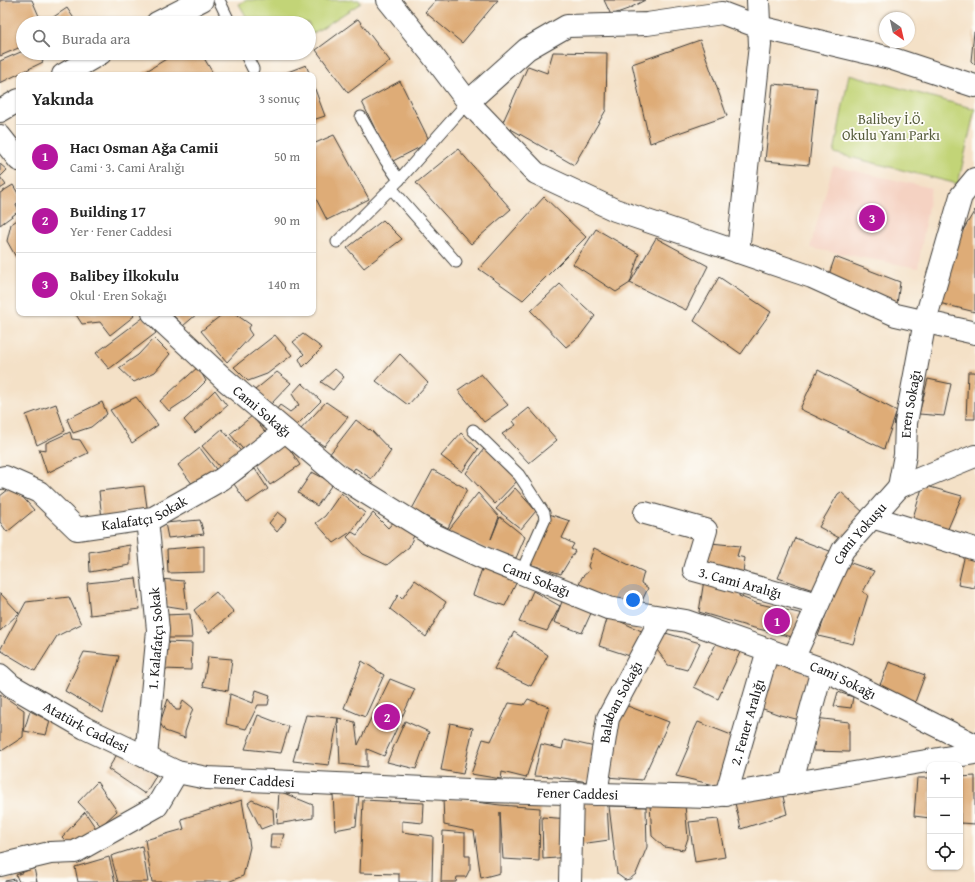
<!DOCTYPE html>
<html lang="tr">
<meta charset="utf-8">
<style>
body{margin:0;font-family:"Gentium Book Plus",serif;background:#f6f6f6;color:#222}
.controls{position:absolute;right:12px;bottom:12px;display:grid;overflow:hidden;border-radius:8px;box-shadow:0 1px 3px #0004}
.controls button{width:36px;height:36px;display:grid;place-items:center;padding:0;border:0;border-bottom:1px solid #e0e0e0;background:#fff;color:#222;font:20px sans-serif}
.compass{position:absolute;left:879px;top:12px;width:36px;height:36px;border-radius:50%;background:#fff;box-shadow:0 1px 3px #0004;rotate:146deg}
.you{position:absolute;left:633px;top:600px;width:14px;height:14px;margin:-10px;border:3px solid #fff;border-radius:50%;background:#1a73e8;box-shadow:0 0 0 6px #1a73e833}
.badge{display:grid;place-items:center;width:26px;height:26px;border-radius:50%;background:#b5179e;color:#fff;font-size:13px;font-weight:700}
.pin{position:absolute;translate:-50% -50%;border:2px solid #fff;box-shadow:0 1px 4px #0006}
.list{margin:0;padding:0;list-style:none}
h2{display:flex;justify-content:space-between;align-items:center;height:52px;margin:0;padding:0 16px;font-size:17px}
h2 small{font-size:13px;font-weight:400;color:#767676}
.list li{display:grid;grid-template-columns:26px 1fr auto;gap:12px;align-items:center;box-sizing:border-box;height:64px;padding:0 16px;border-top:1px solid #e0e0e0}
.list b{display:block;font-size:15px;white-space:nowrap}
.list p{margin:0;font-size:13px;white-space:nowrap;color:#767676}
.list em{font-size:13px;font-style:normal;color:#767676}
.icon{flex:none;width:22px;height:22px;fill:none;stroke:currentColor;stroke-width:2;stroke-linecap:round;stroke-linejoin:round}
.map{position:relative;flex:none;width:975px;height:882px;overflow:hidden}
.search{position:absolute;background:#fff;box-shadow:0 1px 3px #0004;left:16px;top:16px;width:300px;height:44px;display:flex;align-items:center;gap:10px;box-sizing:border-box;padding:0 14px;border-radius:22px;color:#767676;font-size:15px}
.panel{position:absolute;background:#fff;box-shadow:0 1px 3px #0004;left:16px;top:72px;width:300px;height:244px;border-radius:8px}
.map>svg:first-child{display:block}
.built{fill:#f5d2c2}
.green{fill:#c2d477;stroke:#6f784a}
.building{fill:#deac77}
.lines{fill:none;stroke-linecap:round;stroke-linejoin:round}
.service-casing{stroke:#3c3a36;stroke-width:13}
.minor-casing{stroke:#3c3a36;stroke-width:24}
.tertiary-casing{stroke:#3c3a36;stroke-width:24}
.service{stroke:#fff;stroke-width:11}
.minor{stroke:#fff;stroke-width:22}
.tertiary{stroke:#fff;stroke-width:22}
.labels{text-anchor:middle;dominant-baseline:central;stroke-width:3.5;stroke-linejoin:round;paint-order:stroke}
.park-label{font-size:14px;fill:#565c3c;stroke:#fdfcf7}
.street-label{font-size:14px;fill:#1c1c1c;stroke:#fdfcf7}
</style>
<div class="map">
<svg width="975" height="882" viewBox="0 0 975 882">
<rect width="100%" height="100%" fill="#fdfcf7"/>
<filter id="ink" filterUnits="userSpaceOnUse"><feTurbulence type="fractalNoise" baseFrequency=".025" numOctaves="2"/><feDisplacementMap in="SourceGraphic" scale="8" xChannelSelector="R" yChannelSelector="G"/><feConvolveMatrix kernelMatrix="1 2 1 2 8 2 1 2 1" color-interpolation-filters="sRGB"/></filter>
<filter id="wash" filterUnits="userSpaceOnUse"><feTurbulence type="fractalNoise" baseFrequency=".012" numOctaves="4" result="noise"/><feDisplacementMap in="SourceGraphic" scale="16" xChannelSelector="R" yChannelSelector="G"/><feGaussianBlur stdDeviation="0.9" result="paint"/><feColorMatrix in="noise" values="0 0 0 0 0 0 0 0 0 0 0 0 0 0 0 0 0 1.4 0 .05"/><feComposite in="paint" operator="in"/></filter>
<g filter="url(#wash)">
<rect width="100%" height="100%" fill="#f4e1c7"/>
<polygon class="built" points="833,166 931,188 918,268 810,248"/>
<g class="green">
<polygon points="246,0 359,0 361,3 309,36 309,23 250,23 239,4"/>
<polygon points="849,74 975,109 958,184 834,153"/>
</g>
<g id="blocks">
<g class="building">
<polygon points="0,0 32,0 42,23 23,23 23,46 0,56"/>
<polygon points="436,0 498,0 462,43 425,12"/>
<polygon points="604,0 645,0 628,9 611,15"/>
<polygon points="67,8 77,23 55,23 52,18"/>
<polygon points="358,19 390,61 348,93 316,50"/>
<polygon points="974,32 975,32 975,65 971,61"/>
<polygon points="700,40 727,116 650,143 632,64"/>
<polygon points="23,51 23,53 39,53 43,62 0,83 0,61"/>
<polygon points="553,52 607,53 606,110 574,165 502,124 528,66 547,73"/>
<polygon points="176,53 201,53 214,75 140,75"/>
<polygon points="306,65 310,75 280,75"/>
<polygon points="400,81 430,142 391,162 362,102"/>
<polygon points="313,84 325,116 313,120"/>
<polygon points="773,84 817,88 809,165 765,161"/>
<polygon points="334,135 369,199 327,220 313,193 313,144"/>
<polygon points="458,149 511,209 471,244 416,183"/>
<polygon points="0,164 7,170 0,177"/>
<polygon points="0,177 6,185 0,189"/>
<polygon points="13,185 19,195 19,202 16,204 19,211 0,225 0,193"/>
<polygon points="544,197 586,237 523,300 479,269"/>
<polygon points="975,210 975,312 939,303 959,237"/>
<polygon points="19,219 19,257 17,259 7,241 11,224"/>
<polygon points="383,220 402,239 364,268 347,248"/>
<polygon points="596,229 639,254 630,283 616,292 573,264"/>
<polygon points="656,238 708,266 686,310 630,283"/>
<polygon points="835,257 900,282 896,311 826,283"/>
<polygon points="719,277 771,312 741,354 694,321"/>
<polygon points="560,284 595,316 580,336 566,347 531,311"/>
<polygon points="75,313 132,313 134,316 110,335 100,322 82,324"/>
<polygon points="171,313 198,313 183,326"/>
<polygon points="224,313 234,313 251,325 248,329 252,335 227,362 201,331"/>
<polygon points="144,317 156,333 109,369 96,353"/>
<polygon points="303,334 322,348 303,367 299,359 304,354 293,342"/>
<polygon points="275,335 292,355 267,374 248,381 234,367"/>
<polygon points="154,338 170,354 155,372 134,382 119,368 138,355"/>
<polygon points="400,354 428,383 408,405 376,381"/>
<polygon points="198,367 206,381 190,397 169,411 160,401"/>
<polygon points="335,369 344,377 333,390 321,382"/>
<polygon points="818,370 897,411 884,449 800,409"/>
<polygon points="277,372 291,383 270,405 255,390"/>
<polygon points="968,372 975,372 975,419 966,419"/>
<polygon points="481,374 508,405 484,422 458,390"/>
<polygon points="928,379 951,384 944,416 919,414"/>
<polygon points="302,383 321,401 295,427 276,410 280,405 290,412 299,405 292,394"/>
<polygon points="215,390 227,406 195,433 184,420"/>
<polygon points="136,397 158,425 132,443 110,410"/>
<polygon points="102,402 107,414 91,427 73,433 67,419"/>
<polygon points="326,402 348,417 324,446 300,430"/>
<polygon points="56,404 65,431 37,445 26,415"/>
<polygon points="529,408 557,440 529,463 502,434 516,425 513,421"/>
<polygon points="252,416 269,437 247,454 230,434"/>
<polygon points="356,420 369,430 370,429 391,451 372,479 355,468 352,472 329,455"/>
<polygon points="222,429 244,455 224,472 202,446"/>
<polygon points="70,432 72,439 80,440 88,453 47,473 39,449 46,450 46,443"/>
<polygon points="461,433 478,449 462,472 441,456"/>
<polygon points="283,439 300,465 270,485 253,460"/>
<polygon points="486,446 520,478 495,504 466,473"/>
<polygon points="200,448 218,472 196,489 178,465"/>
<polygon points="255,469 268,489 247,503 234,484"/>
<polygon points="433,470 467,489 448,528 412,509"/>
<polygon points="312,472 333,483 317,506 298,493"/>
<polygon points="923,485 962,496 947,531 911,524"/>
<polygon points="13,486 34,510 7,532 0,522 0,496"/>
<polygon points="144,486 148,514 102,519 99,491"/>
<polygon points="515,488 536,511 521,529 496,509"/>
<polygon points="841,492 864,513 843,540 819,527 838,494"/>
<polygon points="341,493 365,513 352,531 334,543 316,523 325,516"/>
<polygon points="478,493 499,517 491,539 500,517 525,537 516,558 487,549 447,532"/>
<polygon points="278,512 287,519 277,532 269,523"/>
<polygon points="373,513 388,528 396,519 415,533 409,547 387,565 363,554 347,537 352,532 357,535"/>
<polygon points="549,514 570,521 562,538 574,544 571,549 575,551 561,574 529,564"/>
<polygon points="200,520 204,534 168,538 165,523"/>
<polygon points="795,538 835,553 819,592 778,578"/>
<polygon points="711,543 740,546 737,556 745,558 743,573 705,569"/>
<polygon points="130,545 130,565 90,572 89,552"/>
<polygon points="204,546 204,572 168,573 167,549"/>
<polygon points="594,548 644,572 641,583 648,588 639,607 577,590 582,577 590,570 588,566"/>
<polygon points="965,554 975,556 975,588 958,585"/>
<polygon points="848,562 874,571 863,592 868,595 853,644 818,636 834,592"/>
<polygon points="484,563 520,575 505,606 473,595"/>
<polygon points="136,578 140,609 90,615 87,583"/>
<polygon points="160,579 184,581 187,609 162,605"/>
<polygon points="415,580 446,602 426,637 390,609 398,595 402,599"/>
<polygon points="704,580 740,589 739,596 756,603 803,614 797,638 750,627 699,612"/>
<polygon points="533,591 560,606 547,631 519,622"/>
<polygon points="216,592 234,612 209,633 194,610"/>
<polygon points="0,593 19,613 0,631"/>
<polygon points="565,594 592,611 582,633 554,622"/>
<polygon points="69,597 81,624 57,636 35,671 0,650 26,602"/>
<polygon points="190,614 192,638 165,638 164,615"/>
<polygon points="608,616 646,633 636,658 599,646"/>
<polygon points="514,632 548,655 531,686 494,669"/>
<polygon points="662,632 700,643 687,670 668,665 655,647"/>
<polygon points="718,640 742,648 718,699 694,687"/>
<polygon points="165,642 192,643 191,670 163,669"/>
<polygon points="84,652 119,656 103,713 65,691"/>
<polygon points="772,655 811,675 800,720 780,715 755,706"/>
<polygon points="208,657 232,659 228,691 203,686"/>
<polygon points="362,661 384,675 365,717 344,708"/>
<polygon points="889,662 925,675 915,702 878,690"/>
<polygon points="390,679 415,689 384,756 367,749 367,767 340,764 338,718 329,765 293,761 306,715 338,718 355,722 358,745"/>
<polygon points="256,690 270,695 268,705 258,705 246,729 226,724 230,694 253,703"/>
<polygon points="838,692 853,697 851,708 834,706"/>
<polygon points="0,694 24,710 23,737 3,750 0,749"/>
<polygon points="168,699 176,710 180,710 183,700 193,708 185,732 185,738 165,731 160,723"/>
<polygon points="528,699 549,707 526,778 502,772 501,779 471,774 483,739 491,741 509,703 524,705"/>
<polygon points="620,703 669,722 642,780 607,777"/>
<polygon points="30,711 50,721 46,735 24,731"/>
<polygon points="258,715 289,727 281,753 245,749"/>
<polygon points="815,718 849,722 849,752 814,751"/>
<polygon points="405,721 429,732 416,769 387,762"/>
<polygon points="698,722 734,736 723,787 676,776 688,748 691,737"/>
<polygon points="450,723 473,728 463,774 441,770"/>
<polygon points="564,740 595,747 588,782 557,777 534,776 541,744 562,749"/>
<polygon points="121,748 156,776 145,794 108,769"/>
<polygon points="975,776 975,824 960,823 960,777"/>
<polygon points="917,778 930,778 930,818 914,816"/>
<polygon points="97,782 117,811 101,826 78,802"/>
<polygon points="279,791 313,805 313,818 277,824"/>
<polygon points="782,792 787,814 741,829 735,803"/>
<polygon points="333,794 359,794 356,826 335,830"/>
<polygon points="443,798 500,805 540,808 539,861 503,859 500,812 500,873 481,878 474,831 444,825"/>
<polygon points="242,800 250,847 243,876 228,882 152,882 145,840 184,829 181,819"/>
<polygon points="252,800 273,809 274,824 261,829 248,803"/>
<polygon points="363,800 424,803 423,823 402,821 402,832 433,836 432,882 399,882 399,874 360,873"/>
<polygon points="576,803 607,803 609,840 580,844"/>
<polygon points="650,804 685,805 688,838 684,850 664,847 652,836"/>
<polygon points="609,806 646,807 647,847 636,874 630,879 625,880 617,874"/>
<polygon points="85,812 99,833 74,850 62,837"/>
<polygon points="542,817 570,819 570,857 543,859"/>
<polygon points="718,819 725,857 695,862 689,822"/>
<polygon points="443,831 465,833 465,856 470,856 470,869 466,877 457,877 456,882 441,882"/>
<polygon points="271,834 284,834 280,848 270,848"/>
<polygon points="142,846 148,882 118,882 111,856"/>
<polygon points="109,857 115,882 78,882 75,867"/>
<polygon points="34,868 37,882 19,882 16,875"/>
<polygon points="15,879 15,882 5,882 5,881"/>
</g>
</g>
</g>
<g filter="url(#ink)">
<use href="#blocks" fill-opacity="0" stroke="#3c3a36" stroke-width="1"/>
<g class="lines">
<g class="service-casing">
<g id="service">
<polyline points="219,0 230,23"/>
<polyline points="245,53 253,69"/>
<polyline points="361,117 386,161 399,180"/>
<polyline points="391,188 456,262"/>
<polyline points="337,242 399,180 468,102"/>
<polyline points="473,430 519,475 544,513 545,519 521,573"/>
</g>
</g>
<g class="minor-casing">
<g id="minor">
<polyline points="388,0 430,52 468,102 536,173 615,210 812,277 896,315 975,333"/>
<polyline points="157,23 202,0"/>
<polyline points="63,75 101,53"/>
<polyline points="468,102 527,49 567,26 647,24 722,13 759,27 890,58 975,86"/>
<polyline points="0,111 19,100"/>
<polyline points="0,136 19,160"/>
<polyline points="738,252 760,45 758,0"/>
<path id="s1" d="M153 313 223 378 339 476 432 534 484 558 608 608 686 621 825 670 975 745"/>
<path id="s2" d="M0 478 5 477 39 492 77 529 153 518 222 479 285 431"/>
<path id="s3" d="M899 487 905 455 906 423 925 321 961 196 975 179"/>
<path id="s4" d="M645 513 706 530 694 570 818 604"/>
<polyline points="872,517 975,549"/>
<path id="s5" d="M793 659 843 550 899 487 975 456"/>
<path id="s6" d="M146 757 158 630 147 519"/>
<polyline points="791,784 822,669"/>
<path id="s7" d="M596 794 608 718 662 617"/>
<path id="s8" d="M726 795 768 650"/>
<polyline points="570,882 572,793"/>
</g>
</g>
<g class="tertiary-casing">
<g id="tertiary">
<path id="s9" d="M0 675 12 686 85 728 177 772 207 778 491 791 709 797 975 753"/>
<polyline points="0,865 50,853 75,852 157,806 177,772"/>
</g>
</g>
<use href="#service" class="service"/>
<use href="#minor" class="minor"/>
<use href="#tertiary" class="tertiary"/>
</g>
</g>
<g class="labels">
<g class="park-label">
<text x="891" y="119">Balibey İ.Ö.<tspan x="891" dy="16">Okulu Yanı Parkı</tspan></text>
</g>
<g class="street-label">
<text stroke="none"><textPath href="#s3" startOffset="84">Eren Sokağı</textPath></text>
<text stroke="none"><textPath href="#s1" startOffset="147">Cami Sokağı</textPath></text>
<text stroke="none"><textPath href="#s2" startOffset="165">Kalafatçı Sokak</textPath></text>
<text stroke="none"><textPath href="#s5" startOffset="143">Cami Yokuşu</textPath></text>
<text stroke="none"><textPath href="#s1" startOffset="471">Cami Sokağı</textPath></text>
<text stroke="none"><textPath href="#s4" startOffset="153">3. Cami Aralığı</textPath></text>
<text stroke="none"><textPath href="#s6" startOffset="119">1. Kalafatçı Sokak</textPath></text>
<text stroke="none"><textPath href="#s1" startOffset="795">Cami Sokağı</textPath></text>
<text stroke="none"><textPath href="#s7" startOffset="96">Balaban Sokağı</textPath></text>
<text stroke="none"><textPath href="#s8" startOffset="76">2. Fener Aralığı</textPath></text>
<text stroke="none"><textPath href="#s9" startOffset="101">Atatürk Caddesi</textPath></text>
<text stroke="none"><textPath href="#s9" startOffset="280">Fener Caddesi</textPath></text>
<text stroke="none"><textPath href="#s9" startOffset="604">Fener Caddesi</textPath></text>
</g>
</g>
</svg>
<div class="controls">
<button>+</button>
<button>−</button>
<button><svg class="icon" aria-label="locate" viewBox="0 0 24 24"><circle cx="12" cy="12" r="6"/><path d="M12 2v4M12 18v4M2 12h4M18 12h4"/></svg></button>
</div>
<svg class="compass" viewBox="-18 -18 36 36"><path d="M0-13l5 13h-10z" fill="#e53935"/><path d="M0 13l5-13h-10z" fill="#767676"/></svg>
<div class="you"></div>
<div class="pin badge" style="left:777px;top:621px">1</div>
<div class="pin badge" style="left:387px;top:717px">2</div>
<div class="pin badge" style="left:872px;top:218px">3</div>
<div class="search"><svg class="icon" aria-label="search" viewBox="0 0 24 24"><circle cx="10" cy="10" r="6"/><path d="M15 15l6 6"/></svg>Burada ara</div>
<section class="panel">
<h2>Yakında<small>3 sonuç</small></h2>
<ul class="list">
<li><span class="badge">1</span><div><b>Hacı Osman Ağa Camii</b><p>Cami · 3. Cami Aralığı</p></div><em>50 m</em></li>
<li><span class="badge">2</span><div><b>Building 17</b><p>Yer · Fener Caddesi</p></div><em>90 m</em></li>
<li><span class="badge">3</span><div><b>Balibey İlkokulu</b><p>Okul · Eren Sokağı</p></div><em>140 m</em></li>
</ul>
</section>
</div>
